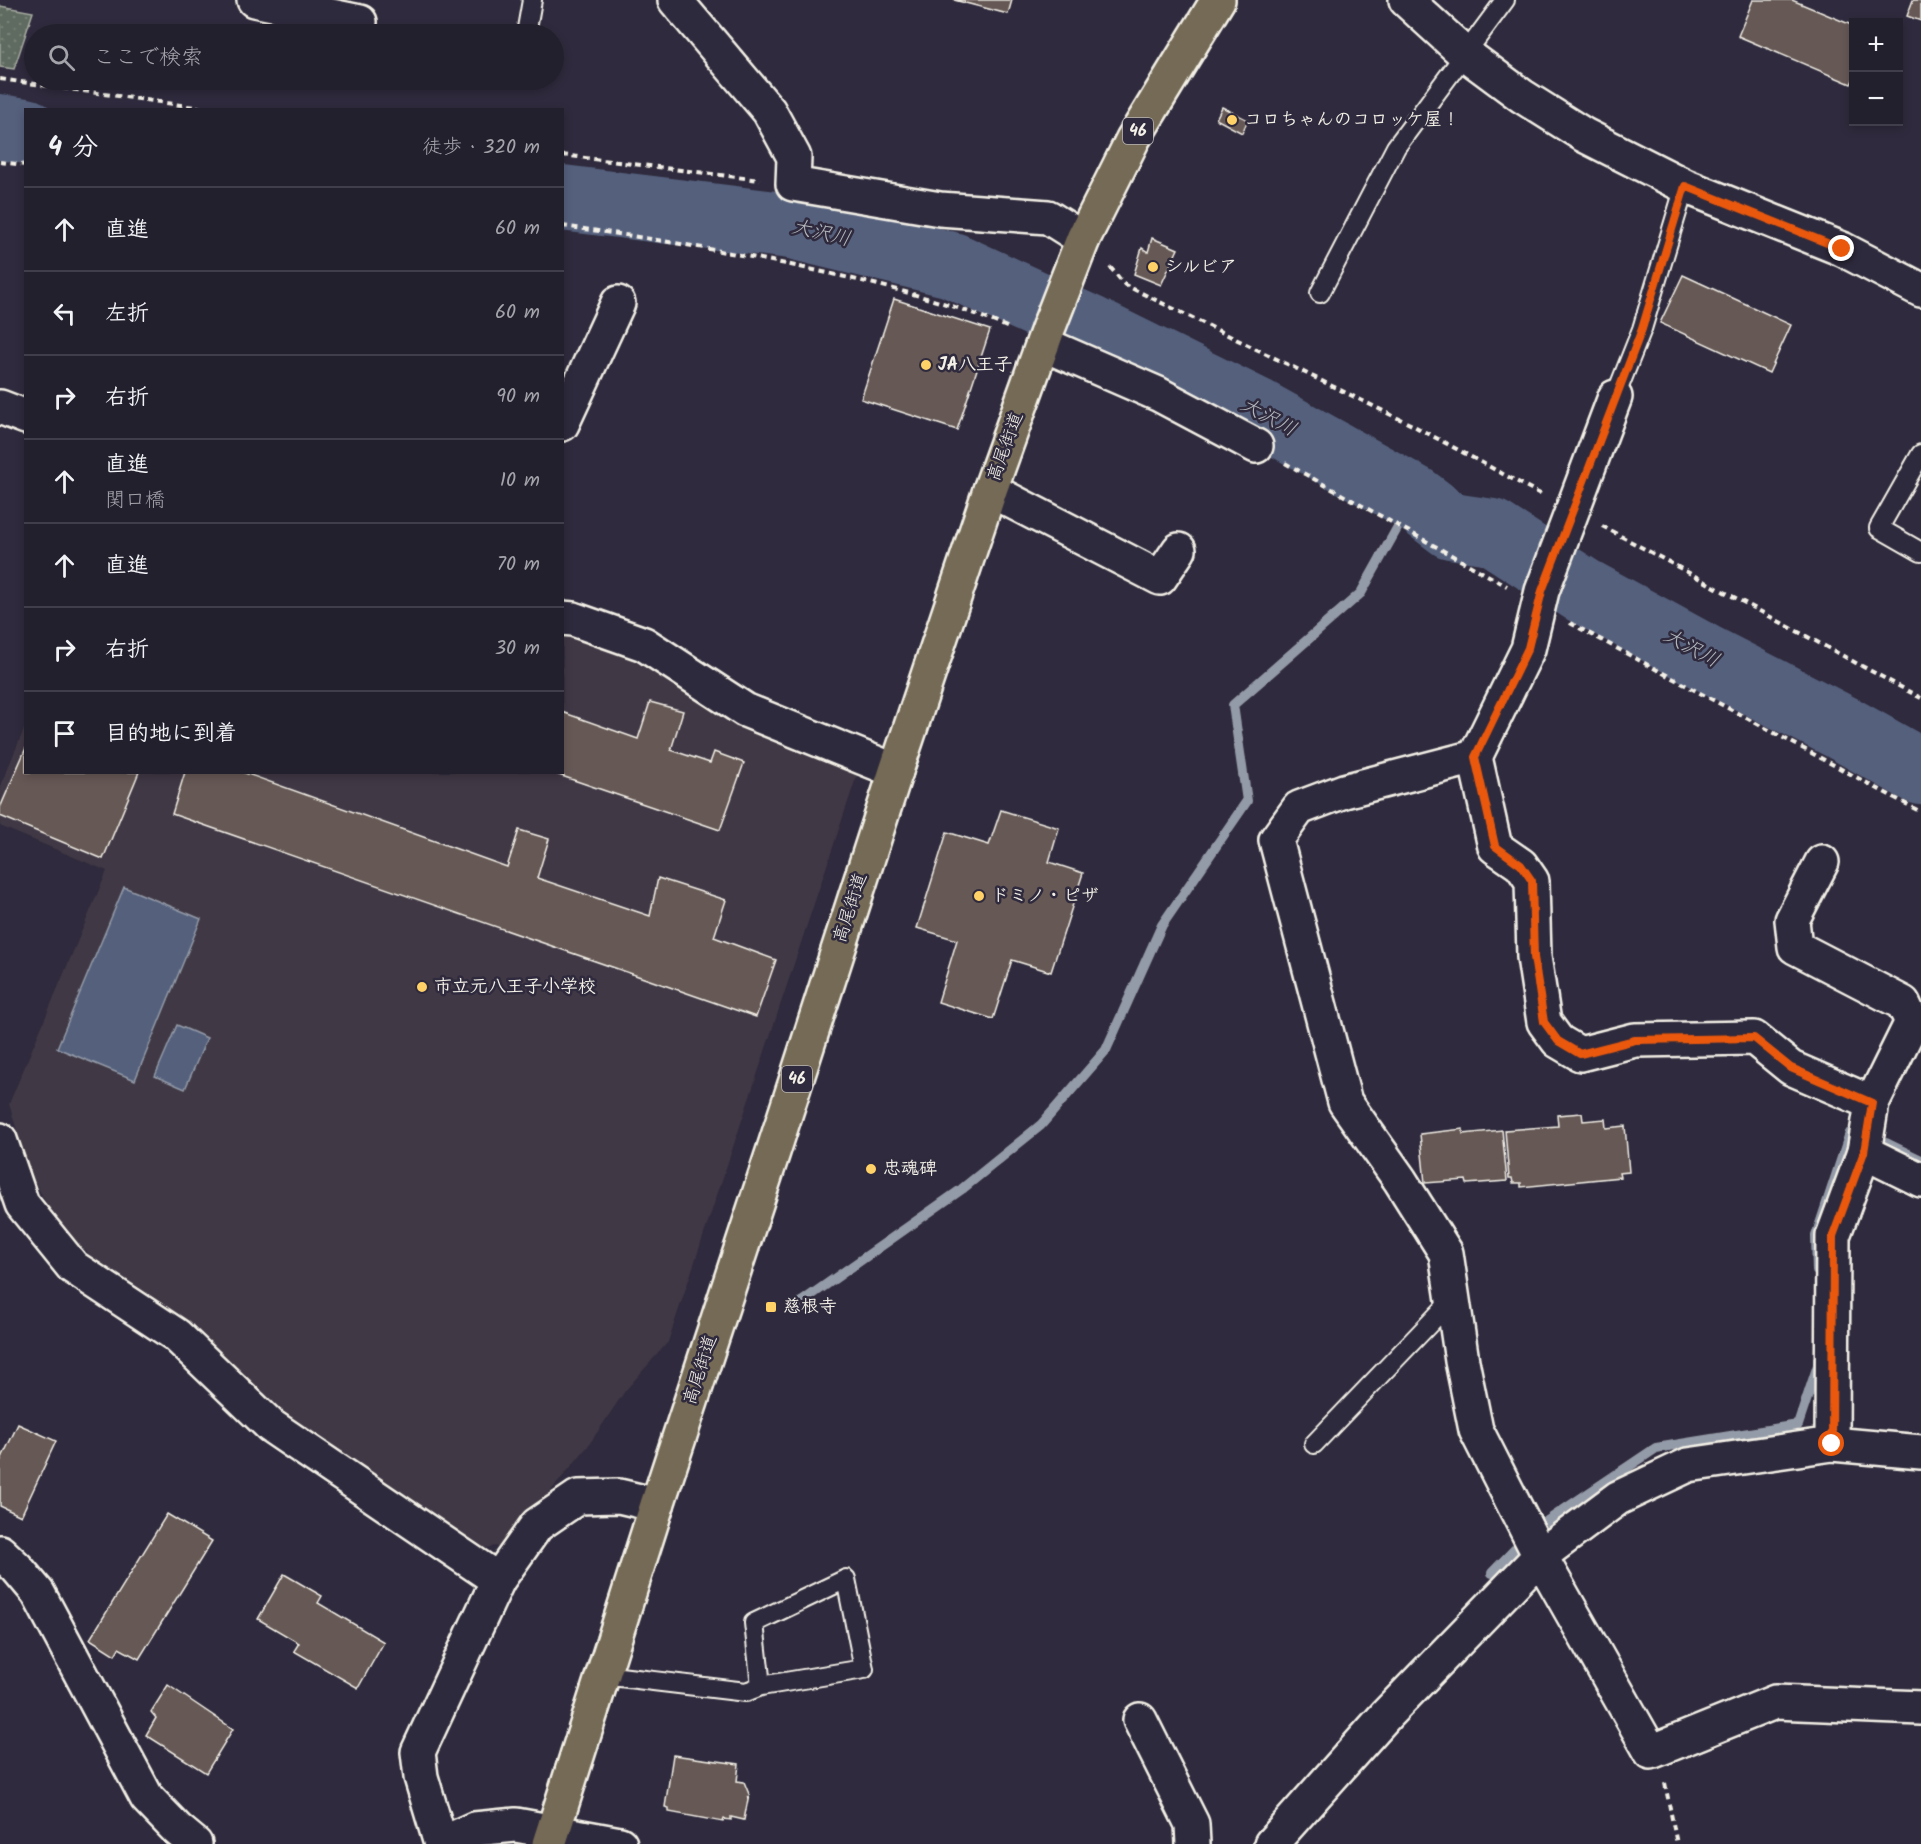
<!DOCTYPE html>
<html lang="ja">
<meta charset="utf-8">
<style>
body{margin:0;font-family:Kalam,"Klee One",sans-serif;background:#2f2d3a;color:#f1f3f6}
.controls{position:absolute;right:18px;top:18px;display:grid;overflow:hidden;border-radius:0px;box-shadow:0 3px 9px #0003}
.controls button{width:54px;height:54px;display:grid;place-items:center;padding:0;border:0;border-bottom:2px solid #403e4a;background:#23202e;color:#f1f3f6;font:30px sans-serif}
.stop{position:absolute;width:18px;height:18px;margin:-14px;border:4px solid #ea580c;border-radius:50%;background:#fff}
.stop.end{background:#ea580c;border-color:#fff;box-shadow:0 2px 6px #0008}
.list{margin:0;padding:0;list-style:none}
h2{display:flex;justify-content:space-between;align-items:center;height:78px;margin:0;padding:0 24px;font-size:26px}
h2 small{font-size:20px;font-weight:400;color:#a3a3aa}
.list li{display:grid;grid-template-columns:39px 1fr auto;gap:18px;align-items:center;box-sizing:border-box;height:84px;padding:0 24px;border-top:2px solid #403e4a}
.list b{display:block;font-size:22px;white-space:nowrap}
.list p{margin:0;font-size:20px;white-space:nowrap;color:#a3a3aa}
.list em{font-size:20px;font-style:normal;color:#a3a3aa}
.icon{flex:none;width:33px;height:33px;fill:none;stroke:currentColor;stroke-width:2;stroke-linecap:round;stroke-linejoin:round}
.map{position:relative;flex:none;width:1921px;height:1844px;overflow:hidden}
.search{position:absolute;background:#23202e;box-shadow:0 3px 9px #0003;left:24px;top:24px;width:540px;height:66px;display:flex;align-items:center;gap:15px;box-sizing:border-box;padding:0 21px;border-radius:33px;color:#a3a3aa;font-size:22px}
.panel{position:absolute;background:#23202e;box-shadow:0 3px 9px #0003;left:24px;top:108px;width:540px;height:666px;border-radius:0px}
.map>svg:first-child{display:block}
.built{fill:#403844}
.grass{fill:url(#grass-dots);stroke:#aaaea4;stroke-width:1.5}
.water{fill:#54617d;stroke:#949ba8;stroke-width:1.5}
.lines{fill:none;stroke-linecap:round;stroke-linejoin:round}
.stream{stroke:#949ba8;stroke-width:10}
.river{stroke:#54617d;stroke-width:66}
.building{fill:#665955;stroke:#f4f1e8;stroke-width:1.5}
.service-casing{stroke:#f4f1e8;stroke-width:22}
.minor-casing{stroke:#f4f1e8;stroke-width:38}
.tertiary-casing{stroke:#f4f1e8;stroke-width:38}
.primary-casing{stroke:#f4f1e8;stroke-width:38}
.path{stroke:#f4f1e8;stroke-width:4;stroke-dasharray:6 4.5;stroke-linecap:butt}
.service{stroke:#2f2a3d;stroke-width:18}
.minor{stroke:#2f2a3d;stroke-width:33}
.tertiary{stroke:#2f2a3d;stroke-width:33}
.primary{stroke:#746b55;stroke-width:33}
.route{stroke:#ea580c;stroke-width:8}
.poi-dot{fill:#ffd166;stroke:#2f2a3d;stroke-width:2}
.labels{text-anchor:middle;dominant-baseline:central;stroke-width:5;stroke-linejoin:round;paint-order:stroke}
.shield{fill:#2f2a3d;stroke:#b9b5b5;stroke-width:1.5}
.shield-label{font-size:16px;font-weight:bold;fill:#f4f1e8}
.poi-label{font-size:18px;font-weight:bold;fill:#f4f1e8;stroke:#2f2a3d;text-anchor:start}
.street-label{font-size:18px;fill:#f4f1e8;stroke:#2f2a3d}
.water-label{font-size:20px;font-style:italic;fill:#b4b7bd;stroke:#2f2a3d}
</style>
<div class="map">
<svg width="1921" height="1844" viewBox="0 0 1921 1844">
<defs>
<pattern id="grass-dots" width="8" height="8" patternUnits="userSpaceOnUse" patternTransform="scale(1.5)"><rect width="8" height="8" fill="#5f6b60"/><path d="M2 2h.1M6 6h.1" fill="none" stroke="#778177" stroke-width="1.8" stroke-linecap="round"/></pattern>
</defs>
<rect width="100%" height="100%" fill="#2f2a3d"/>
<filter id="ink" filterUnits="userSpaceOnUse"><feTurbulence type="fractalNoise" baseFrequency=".0167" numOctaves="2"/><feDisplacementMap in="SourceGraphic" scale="12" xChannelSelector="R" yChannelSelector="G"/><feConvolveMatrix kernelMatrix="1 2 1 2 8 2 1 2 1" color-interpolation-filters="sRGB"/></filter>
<g filter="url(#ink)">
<polygon class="built" points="563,632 623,655 736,720 857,775 668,1342 625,1391 588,1446 501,1551 496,1546 479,1549 282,1414 193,1325 94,1259 57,1223 30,1173 9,1104 107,871 0,826 0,787 25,727 26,772 562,772"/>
<polygon class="grass" points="0,6 33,12 14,69 0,67"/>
<g class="water">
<polygon points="124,887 201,919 135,1080 57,1048"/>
<polygon points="177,1025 207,1038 185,1089 155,1076"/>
</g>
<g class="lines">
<g class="stream">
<polyline points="1886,1143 1921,1160"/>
<polyline points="1817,1271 1816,1236 1850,1133"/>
<polyline points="790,1310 962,1189 1041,1125 1106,1050 1162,925 1247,801 1233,705 1361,593 1414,498"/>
<polyline points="1537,1528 1656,1448 1798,1425 1818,1365 1818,1359"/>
<polyline points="1492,1573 1521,1543"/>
</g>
<g class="river">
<polyline points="0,127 26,131"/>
<polyline points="562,198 791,226 952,265 1091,329 1257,411 1414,498 1451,526 1492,532 1582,590 1703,656 1843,728 1921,772"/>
</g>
</g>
<g class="building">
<polygon points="954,0 1012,0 1008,14"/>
<polygon points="1753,0 1792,0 1854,26 1854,78 1851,84 1738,36"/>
<polygon points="1913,0 1921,0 1921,21 1907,16"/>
<polygon points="1222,107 1248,120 1242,133 1216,119"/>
<polygon points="1152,238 1178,249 1161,285 1134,274 1142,248 1148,252"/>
<polygon points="1683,275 1791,325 1769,373 1660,323"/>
<polygon points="894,299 990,330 957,430 861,399"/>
<polygon points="650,702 683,711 671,750 710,763 714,752 744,763 720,830 550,772 562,772 562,712 638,739"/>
<polygon points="26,748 26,772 139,772 103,859 0,816 0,808"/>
<polygon points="185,772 242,772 507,867 519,830 549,839 537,878 650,916 658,878 726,900 714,937 776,960 756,1017 172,814"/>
<polygon points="1001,810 1059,828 1049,862 1083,873 1051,972 1012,960 993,1019 938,1002 957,940 917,928 947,832 989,845"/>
<polygon points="1582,1113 1583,1121 1605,1119 1606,1128 1625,1126 1629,1172 1619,1173 1620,1177 1521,1187 1521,1183 1513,1183 1512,1178 1509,1178 1505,1130 1558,1126 1557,1115"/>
<polygon points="1463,1129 1463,1134 1502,1130 1507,1181 1467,1184 1466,1180 1425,1183 1420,1134"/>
<polygon points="18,1424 56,1441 21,1516 0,1506 0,1462"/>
<polygon points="167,1514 212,1541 139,1659 119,1648 115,1655 90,1639"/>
<polygon points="284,1574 322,1596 318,1603 384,1642 358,1688 294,1651 299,1643 258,1619"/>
<polygon points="168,1685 233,1729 206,1773 146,1735 156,1718 151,1712"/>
<polygon points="673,1755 739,1764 737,1781 744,1782 749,1794 744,1820 731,1817 731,1820 724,1819 723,1822 669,1812 669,1808 665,1807"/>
</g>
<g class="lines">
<g class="service-casing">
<g id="service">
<polyline points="526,34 532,0"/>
<polyline points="1320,293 1396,147 1505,0"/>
<polyline points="1615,397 1642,329 1685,186"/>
<polyline points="1921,454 1879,528 1921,552"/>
<polyline points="1314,1444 1453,1299"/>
<polyline points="603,1675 746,1692 761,1686 864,1669 846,1579 754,1623 761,1686"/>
</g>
</g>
<g class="minor-casing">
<g id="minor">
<polyline points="254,0 360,22"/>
<polyline points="675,0 769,111 794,157 793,184 940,209 1048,217 1083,239"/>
<polyline points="1406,0 1464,53 1522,96 1584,135 1685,186 1842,249 1921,290"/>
<polyline points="1043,344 1158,394 1256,446"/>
<polyline points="0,407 26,417"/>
<polyline points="562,424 618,303"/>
<polyline points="990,490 1160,578 1179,550"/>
<polyline points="562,618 573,619 644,644 745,710 896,771"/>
<polyline points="1475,757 1528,649 1542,591 1615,397"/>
<polyline points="1822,862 1792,920 1795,947 1903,1003 1912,1022 1872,1103 1864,1152"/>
<polyline points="1872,1103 1791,1068 1754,1038 1635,1040 1580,1054 1558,1041 1544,1022 1534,957 1532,881 1521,865 1495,847 1475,757 1344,791 1299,808 1276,840 1345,1102 1400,1180 1446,1253 1462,1361 1476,1430 1540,1556 1651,1752 1775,1702 1921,1708"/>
<polyline points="0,1140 22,1204 73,1267 176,1335 271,1426 498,1580"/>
<polyline points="1832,1444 1833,1236 1864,1152 1921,1180"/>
<polyline points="1140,1720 1192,1824 1193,1844"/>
<polyline points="441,1844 421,1777 418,1752 498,1580 537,1525 578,1497 619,1496 657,1505"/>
<polyline points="1271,1844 1387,1714 1540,1556 1618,1498 1688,1465 1832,1444 1921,1452"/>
</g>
</g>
<g class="tertiary-casing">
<g id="tertiary">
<polyline points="0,1552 17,1568 38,1593 147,1798 177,1829 195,1844"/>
<polyline points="441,1844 474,1829 516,1825 620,1844"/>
</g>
</g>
<g class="primary-casing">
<polyline id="primary" points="549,1844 657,1505 773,1152 896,771 990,490 1048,329 1083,239 1133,139 1218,0"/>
</g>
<g class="path">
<polyline points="0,79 215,110"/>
<polyline points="562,155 760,180"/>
<polyline points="0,162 26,165"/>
<path d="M562 226C653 238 743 254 832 274 893 288 954 303 1011 329"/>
<polyline points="1110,267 1125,285 1412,425 1542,495"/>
<polyline points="1285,463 1507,586"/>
<polyline points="1602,526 1921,698"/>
<polyline points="1570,623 1921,812"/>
<polyline points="1665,1783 1677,1844"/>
</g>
<use href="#service" class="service"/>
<use href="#minor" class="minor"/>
<use href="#tertiary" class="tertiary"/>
<use href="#primary" class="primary"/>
</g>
</g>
<g class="lines" filter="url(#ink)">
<polyline class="route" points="1832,1444 1833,1236 1864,1152 1872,1103 1791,1068 1754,1038 1635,1040 1580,1054 1558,1041 1544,1022 1534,957 1532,881 1521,865 1495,846 1475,757 1528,648 1542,591 1642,329 1685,186 1842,249"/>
</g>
<g class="poi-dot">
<circle cx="1232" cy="120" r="6"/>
<circle cx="1153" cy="267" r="6"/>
<circle cx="926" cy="365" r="6"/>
<circle cx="979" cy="896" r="6"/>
<circle cx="422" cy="987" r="6"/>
<circle cx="871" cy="1169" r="6"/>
<rect x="765" y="1301" width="12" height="12" rx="3"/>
</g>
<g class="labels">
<g class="shield">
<rect x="1123" y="118" width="30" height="26" rx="4.5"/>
<rect x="782" y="1066" width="30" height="26" rx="4.5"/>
</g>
<g class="shield-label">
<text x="1138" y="131">46</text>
<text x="797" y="1079">46</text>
</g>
<g class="poi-label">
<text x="1244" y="120">コロちゃんのコロッケ屋！</text>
<text x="1165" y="267">シルビア</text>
<text x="938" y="365">JA八王子</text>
<text x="991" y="896">ドミノ・ピザ</text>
<text x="434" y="987">市立元八王子小学校</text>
<text x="883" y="1169">忠魂碑</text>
<text x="783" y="1307">慈根寺</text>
</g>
<g class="street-label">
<text transform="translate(1006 447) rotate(-70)">高尾街道</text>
<text transform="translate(851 908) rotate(-72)">高尾街道</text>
<text transform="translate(701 1370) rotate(-72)">高尾街道</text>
</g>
<g class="water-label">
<text transform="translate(821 234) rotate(13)">大沢川</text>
<text transform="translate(1268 418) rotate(28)">大沢川</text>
<text transform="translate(1691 649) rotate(28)">大沢川</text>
</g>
</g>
</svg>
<div class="controls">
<button>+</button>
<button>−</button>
</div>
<div class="stop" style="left:1832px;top:1444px"></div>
<div class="stop end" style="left:1842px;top:249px"></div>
<div class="search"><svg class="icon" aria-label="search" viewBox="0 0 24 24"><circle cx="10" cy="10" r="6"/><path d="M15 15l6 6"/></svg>ここで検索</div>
<section class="panel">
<h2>4 分<small>徒歩 · 320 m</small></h2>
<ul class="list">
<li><svg class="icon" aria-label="ahead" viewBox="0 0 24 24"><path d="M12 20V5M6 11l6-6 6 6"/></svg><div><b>直進</b></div><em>60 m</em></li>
<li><svg class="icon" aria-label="left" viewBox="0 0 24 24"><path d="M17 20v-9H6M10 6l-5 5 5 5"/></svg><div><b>左折</b></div><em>60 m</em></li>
<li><svg class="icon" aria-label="right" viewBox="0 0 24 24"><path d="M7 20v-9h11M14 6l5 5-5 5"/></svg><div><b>右折</b></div><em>90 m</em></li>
<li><svg class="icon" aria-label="ahead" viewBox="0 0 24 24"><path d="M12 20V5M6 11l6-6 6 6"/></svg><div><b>直進</b><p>関口橋</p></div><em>10 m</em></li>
<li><svg class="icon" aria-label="ahead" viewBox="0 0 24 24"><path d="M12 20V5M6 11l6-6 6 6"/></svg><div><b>直進</b></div><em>70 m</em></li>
<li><svg class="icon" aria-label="right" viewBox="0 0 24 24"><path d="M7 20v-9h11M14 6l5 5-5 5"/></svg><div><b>右折</b></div><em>30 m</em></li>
<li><svg class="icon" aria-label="arrive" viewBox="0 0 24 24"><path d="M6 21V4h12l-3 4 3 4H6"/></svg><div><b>目的地に到着</b></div></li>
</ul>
</section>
</div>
